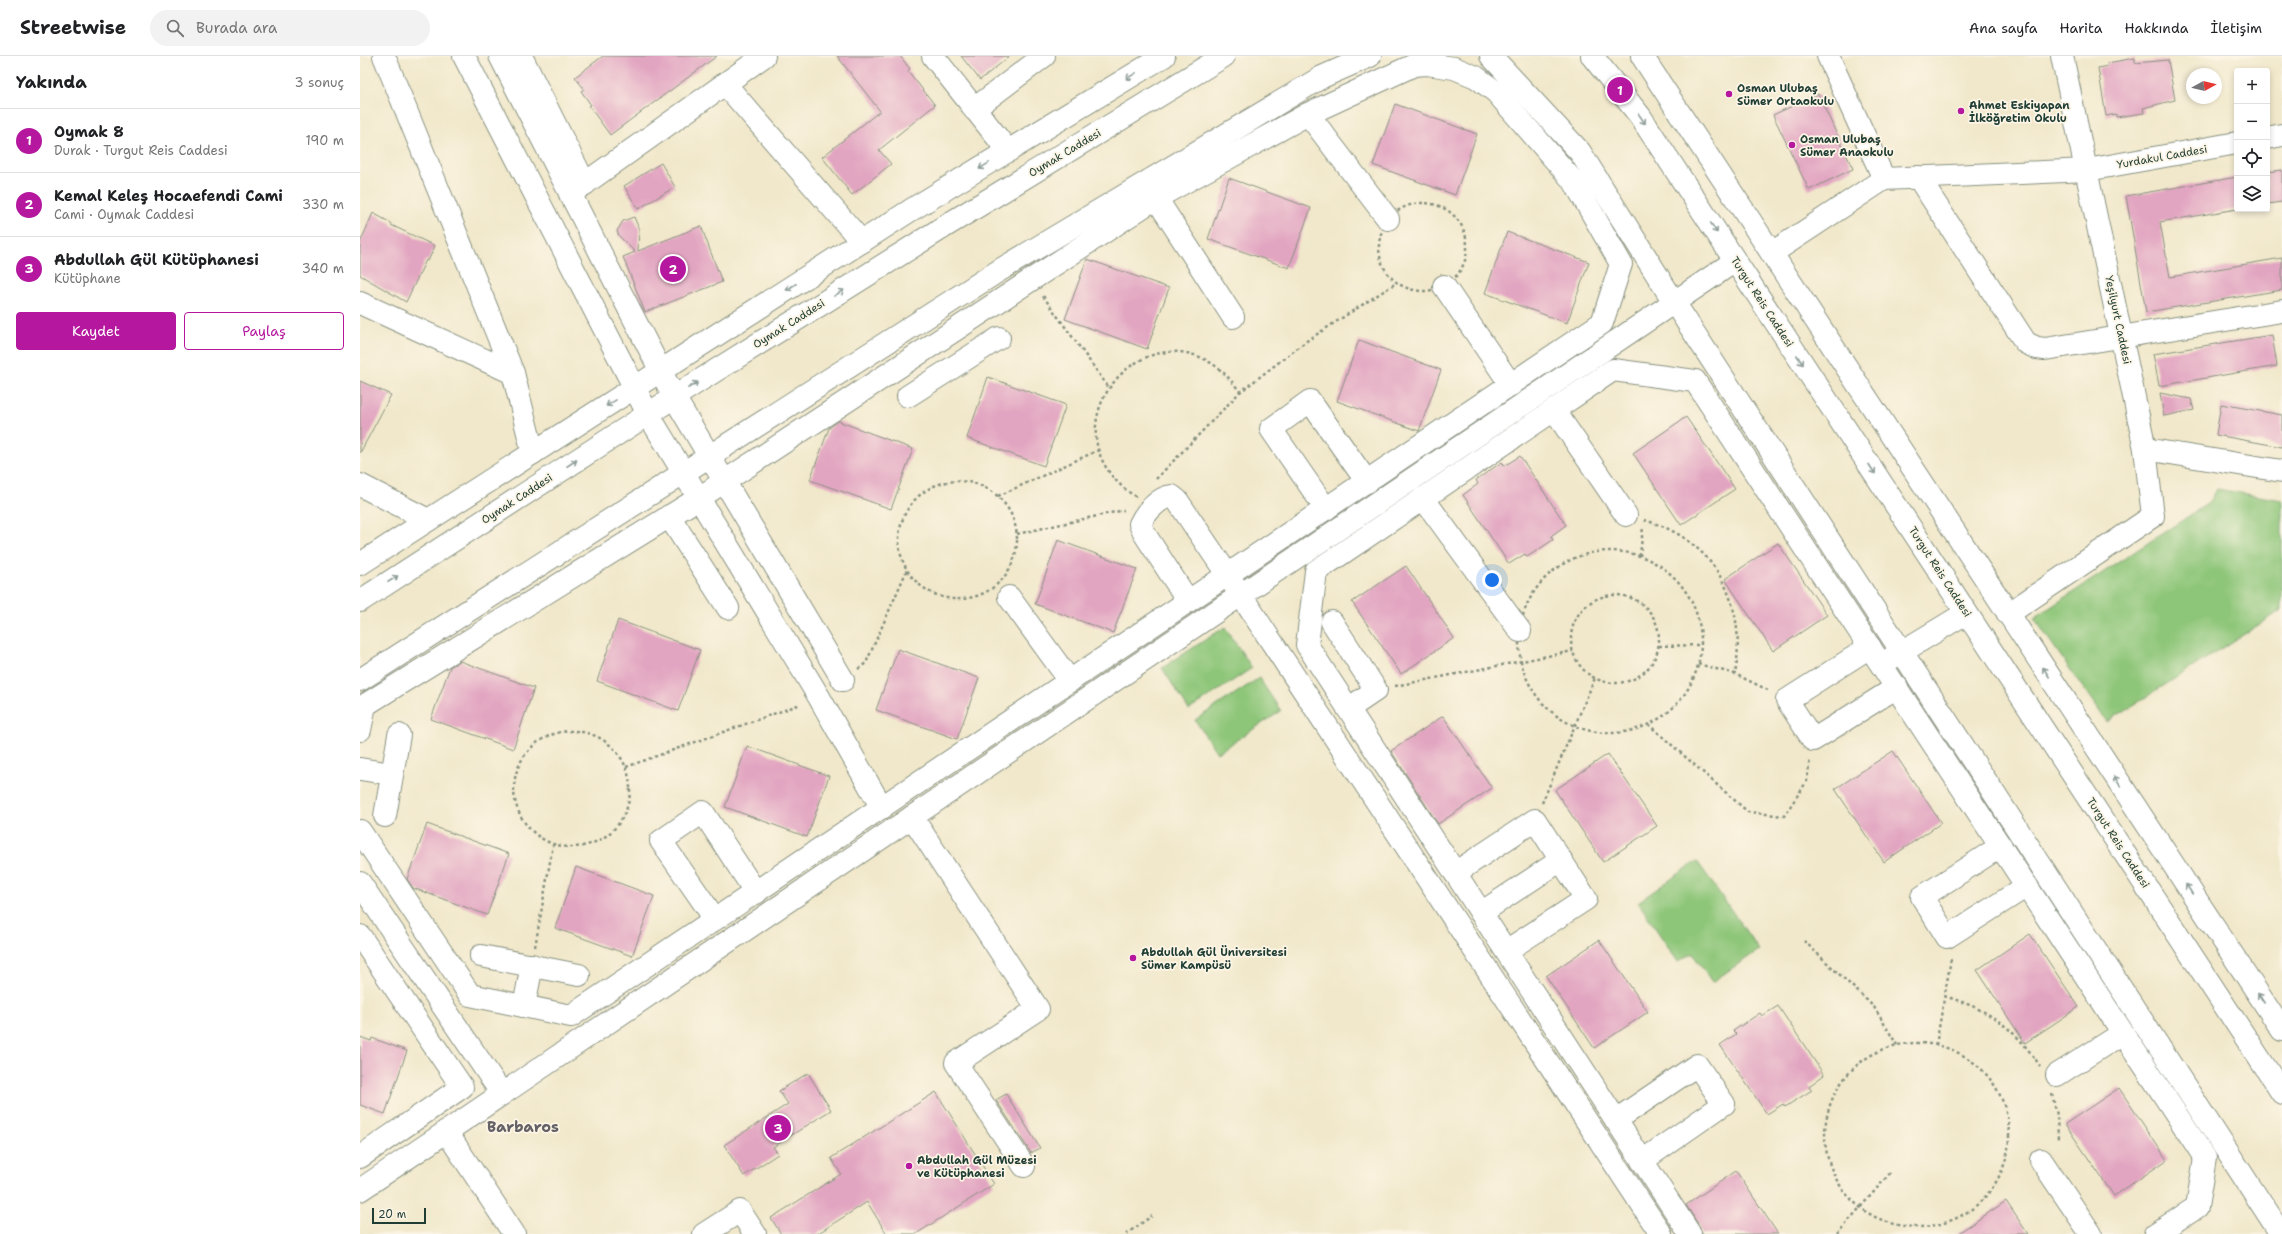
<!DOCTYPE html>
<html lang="tr">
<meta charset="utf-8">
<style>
body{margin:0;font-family:"Shantell Sans",sans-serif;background:#f2f2f2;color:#202124}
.controls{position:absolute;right:12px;top:12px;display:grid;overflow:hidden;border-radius:4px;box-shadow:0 2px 6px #0003}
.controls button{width:36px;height:36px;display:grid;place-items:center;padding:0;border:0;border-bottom:1px solid #e0e0e0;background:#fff;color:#202124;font:20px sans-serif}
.compass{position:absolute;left:1826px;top:12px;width:36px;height:36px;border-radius:50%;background:#fff;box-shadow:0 2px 6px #0003;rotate:82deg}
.scale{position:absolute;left:12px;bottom:10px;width:54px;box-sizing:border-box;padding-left:4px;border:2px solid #1f3d34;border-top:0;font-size:11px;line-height:14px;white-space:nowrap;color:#1f3d34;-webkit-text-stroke:3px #fcf5e5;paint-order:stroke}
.you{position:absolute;left:1132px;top:524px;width:14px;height:14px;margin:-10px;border:3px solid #fff;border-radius:50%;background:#1a73e8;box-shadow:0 0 0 6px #1a73e833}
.badge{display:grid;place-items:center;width:26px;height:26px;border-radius:50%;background:#b5179e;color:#fff;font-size:13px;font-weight:700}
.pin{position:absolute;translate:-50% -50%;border:2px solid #fff;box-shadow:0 1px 4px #0006}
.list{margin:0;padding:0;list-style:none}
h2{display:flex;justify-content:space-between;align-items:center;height:52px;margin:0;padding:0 16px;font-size:17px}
h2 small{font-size:13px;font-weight:400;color:#757577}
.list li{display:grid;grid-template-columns:26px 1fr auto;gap:12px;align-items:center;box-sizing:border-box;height:64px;padding:0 16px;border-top:1px solid #e0e0e0}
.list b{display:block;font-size:15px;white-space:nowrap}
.list p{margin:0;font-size:13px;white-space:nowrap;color:#757577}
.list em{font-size:13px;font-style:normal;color:#757577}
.actions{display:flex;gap:8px;padding:12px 16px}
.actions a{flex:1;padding:9px 0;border:1px solid #b5179e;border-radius:4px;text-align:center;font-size:14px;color:#b5179e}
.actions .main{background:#b5179e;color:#fff}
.icon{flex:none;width:22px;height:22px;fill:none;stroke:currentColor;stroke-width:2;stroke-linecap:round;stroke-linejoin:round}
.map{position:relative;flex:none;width:1922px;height:1178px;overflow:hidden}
header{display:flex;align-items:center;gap:24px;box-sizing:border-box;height:56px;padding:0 20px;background:#fff;border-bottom:1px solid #e0e0e0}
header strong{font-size:19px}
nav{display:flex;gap:22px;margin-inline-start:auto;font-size:14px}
.search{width:280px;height:36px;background:#f2f2f2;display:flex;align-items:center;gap:10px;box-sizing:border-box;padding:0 14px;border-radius:22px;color:#757577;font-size:15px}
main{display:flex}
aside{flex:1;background:#fff}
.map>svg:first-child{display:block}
.green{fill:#8ec679;stroke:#568256}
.building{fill:#e2a5c1}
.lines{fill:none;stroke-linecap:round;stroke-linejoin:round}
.minor-casing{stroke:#889280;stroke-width:24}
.path{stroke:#889280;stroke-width:2.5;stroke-dasharray:3 3;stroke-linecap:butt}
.minor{stroke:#fff;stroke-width:22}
.oneway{stroke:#8f9e9a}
.poi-dot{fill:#b5179e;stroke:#fcf5e5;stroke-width:1.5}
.labels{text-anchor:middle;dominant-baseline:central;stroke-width:3.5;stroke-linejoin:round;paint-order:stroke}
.poi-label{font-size:11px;font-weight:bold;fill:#1f3d34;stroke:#fcf5e5;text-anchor:start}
.street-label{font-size:11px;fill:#1f3d34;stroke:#fcf5e5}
.district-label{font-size:15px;font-weight:bold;fill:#636165;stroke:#fcf5e5}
</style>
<header>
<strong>Streetwise</strong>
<div class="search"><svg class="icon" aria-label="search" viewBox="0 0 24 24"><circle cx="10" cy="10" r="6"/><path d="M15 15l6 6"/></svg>Burada ara</div>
<nav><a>Ana sayfa</a><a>Harita</a><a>Hakkında</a><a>İletişim</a></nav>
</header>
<main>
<aside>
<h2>Yakında<small>3 sonuç</small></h2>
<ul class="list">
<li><span class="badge">1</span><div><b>Oymak 8</b><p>Durak · Turgut Reis Caddesi</p></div><em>190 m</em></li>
<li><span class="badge">2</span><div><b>Kemal Keleş Hocaefendi Cami</b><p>Cami · Oymak Caddesi</p></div><em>330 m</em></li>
<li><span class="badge">3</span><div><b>Abdullah Gül Kütüphanesi</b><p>Kütüphane</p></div><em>340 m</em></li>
</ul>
<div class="actions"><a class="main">Kaydet</a><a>Paylaş</a></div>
</aside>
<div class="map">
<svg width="1922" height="1178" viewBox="0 0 1922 1178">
<rect width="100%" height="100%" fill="#fcf5e5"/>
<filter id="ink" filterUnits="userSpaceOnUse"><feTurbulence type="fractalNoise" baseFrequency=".025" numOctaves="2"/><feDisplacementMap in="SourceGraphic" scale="8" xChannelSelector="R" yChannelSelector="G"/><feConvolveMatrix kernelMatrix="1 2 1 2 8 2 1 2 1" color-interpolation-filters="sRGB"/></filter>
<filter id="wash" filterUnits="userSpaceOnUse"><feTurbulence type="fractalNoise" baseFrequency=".012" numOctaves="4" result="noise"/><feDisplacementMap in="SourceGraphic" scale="16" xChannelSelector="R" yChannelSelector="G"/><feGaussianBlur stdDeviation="0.9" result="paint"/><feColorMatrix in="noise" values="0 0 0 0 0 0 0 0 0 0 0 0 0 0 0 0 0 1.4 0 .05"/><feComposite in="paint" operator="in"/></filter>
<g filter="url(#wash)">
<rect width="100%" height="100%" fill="#f1e8cb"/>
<g class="green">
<polygon points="1857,433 1922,444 1922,554 1747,666 1674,562 1850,446"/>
<polygon points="865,571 892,612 829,654 802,612"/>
<polygon points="899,622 921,655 857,697 835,664"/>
<polygon points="1337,805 1399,894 1352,926 1332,897 1318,906 1278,846"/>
</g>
<g id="blocks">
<g class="building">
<polygon points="243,0 357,0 250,79 229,50 231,49 221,35 224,33 215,21"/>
<polygon points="477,0 540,0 550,13 548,15 575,49 519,94 531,108 492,139 462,101 520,55"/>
<polygon points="601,0 650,0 620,24"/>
<polygon points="1775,2 1775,7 1808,4 1815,44 1783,52 1784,57 1756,61 1756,58 1746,60 1738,12 1748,10 1747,7"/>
<polygon points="1458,38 1493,113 1449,134 1413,59"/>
<polygon points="1035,48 1117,78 1095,139 1013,109"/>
<polygon points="301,107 315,131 278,153 264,130"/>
<polygon points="1922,114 1922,146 1907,148 1907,116"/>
<polygon points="1877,121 1877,153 1800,166 1810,221 1922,202 1922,234 1786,256 1766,140"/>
<polygon points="869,122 951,152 929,212 848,183"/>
<polygon points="13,157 31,167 31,169 75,190 68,205 66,204 46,246 0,219 0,187"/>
<polygon points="274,161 279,173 278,195 341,170 362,226 285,256 263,201 275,196 259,180 257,175 263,165"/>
<polygon points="1147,176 1229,206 1207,267 1125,237"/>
<polygon points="727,203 809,232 787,293 705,263"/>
<polygon points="1912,279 1917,310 1799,330 1793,298"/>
<polygon points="999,284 1081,314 1059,375 977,345"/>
<polygon points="628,321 706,349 684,410 607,382"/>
<polygon points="0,325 31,339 0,397"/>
<polygon points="1800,337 1831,343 1834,354 1804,360"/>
<polygon points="1861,348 1922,359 1922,391 1856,379"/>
<polygon points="1326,361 1375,433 1321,469 1273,397"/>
<polygon points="478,365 553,393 531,453 450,424 469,372"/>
<polygon points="1160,400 1206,469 1191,480 1193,484 1167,501 1165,498 1149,508 1103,439 1118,428 1116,424 1142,406 1144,410"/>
<polygon points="698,484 777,513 753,577 675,548"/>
<polygon points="1418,487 1467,559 1413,595 1365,523"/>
<polygon points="1046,510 1094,582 1041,618 992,546"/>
<polygon points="258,564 340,594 318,655 237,625"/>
<polygon points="538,593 619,622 597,683 516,654"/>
<polygon points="100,605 174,632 153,693 71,663 90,611"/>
<polygon points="1083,660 1132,732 1078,768 1031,695"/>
<polygon points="387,690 469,720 447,781 365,751"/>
<polygon points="1533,695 1581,767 1524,806 1475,733"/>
<polygon points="1248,698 1297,770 1243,806 1195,734"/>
<polygon points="67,768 149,798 127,859 53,832 47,823"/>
<polygon points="216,811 294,840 272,900 195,872"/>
<polygon points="1670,878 1719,951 1665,987 1617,914"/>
<polygon points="1239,884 1288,956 1234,992 1186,920"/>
<polygon points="1418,950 1464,1019 1449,1030 1452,1034 1425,1051 1423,1048 1407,1058 1360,989 1376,978 1373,975 1400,957 1402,960"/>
<polygon points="0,981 11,985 12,982 47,995 25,1058 0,1049"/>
<polygon points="448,1017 471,1054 413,1091 418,1098 384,1120 364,1089 428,1048 419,1035"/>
<polygon points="1759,1032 1807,1104 1754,1140 1705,1068"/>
<polygon points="576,1036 634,1128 556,1178 527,1178 507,1146 457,1178 421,1178 411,1162 481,1118 471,1102"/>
<polygon points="646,1038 680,1092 671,1097 636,1044"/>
<polygon points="1376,1115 1418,1178 1342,1178 1340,1171 1326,1149"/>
<polygon points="1646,1145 1668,1178 1597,1178"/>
</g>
</g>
</g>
<g filter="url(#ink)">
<use href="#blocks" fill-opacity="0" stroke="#889280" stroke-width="1"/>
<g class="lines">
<g class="minor-casing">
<g id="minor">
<polyline points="24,0 153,317 173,397"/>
<polyline points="104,0 288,358 459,641 522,752"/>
<polyline points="140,0 314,341 483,624"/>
<polyline points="161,0 225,128"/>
<polyline points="573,0 648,95"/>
<polyline points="1131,0 1220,96 1314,246 1921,1178"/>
<polyline points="1232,0 1280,60 1922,1037"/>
<polyline points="1282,0 1922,974"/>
<polyline points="1702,0 1785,393 1922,415"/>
<polyline points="365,28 502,186"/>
<polyline points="614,53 684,0"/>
<polyline points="948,58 1028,163"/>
<polyline points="1907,82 1922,79"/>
<polyline points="1558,121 1666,287 1677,292 1685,293 1922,255"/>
<polyline points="1524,123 1727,114 1877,87"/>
<polyline points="210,138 404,0"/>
<polyline points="796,142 873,261"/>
<polyline points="1412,197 1524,123 1468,0"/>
<polyline points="1084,230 1151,329"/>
<polyline points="0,247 153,317"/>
<polyline points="548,340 639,282"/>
<polyline points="1194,354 1266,459"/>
<polyline points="0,429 68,464"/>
<polyline points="1063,442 1160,575"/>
<polyline points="966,453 911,373 950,345 1007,426"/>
<polyline points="309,460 368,552"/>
<polyline points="0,508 551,154 804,0"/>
<polyline points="649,541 710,625"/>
<polyline points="0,545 339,325 587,169 864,0"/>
<path d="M828 545 784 477 780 468C785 457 799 441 812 440L817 444 867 518 1301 1178"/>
<polyline points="1648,558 1793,460 1785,393"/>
<polyline points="972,566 1016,634 988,653"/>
<polyline points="1510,591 1427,644 1453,684 1537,631"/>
<polyline points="1530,603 1606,557"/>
<polyline points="0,624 640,214 962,21 1010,0"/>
<polyline points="0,674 5,649 339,442 796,142 948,58 1054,9 1067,8 1094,12 1116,21 1136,36 1215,127 1261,208 1242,267 211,960 110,939 0,775"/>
<polyline points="0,713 32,718"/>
<polyline points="25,760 39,679"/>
<polyline points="552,761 678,953 596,1007 664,1110"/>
<polyline points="1641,790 1562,841 1587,881 1667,830"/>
<polyline points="1095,817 1175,764 1226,843 1146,895"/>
<polyline points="0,827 142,1038"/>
<polyline points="1121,857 1201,804"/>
<polyline points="355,863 301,785 343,756 396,837"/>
<polyline points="0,880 102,1031 0,1101"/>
<polyline points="121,900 219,919"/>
<polyline points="164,950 172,909"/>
<polyline points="1697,1019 1763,977"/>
<polyline points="1256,1064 1337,1009 1364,1048 1282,1105"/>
<polyline points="86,1075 154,1178"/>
<polyline points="1681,1104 1731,1178"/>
<polyline points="0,1134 1375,205"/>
<polyline points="344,1178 380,1155 395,1178"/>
<polyline points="1330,1178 947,589 956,515 1253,314 1335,325 1845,1102 1837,1151 1795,1178"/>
</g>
</g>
<g class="path">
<circle cx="1063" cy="191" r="44"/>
<polyline points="683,240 749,332"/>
<polyline points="796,423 880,336 948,284 1036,227"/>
<circle cx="598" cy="484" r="59"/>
<polyline points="638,440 739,394"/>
<path d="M776 441C668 371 803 225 880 336"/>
<path d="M1284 464C1355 483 1388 548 1375 618"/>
<polyline points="657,478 764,454"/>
<circle cx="1250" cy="586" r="91"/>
<polyline points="1280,500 1283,471"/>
<circle cx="1255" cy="583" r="44"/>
<polyline points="1299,590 1340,589"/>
<polyline points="1338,608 1375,618 1410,635"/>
<polyline points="498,613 506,607 547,514"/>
<polyline points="1035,630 1213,595"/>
<polyline points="1288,668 1388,756 1424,760 1447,725 1450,703"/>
<circle cx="212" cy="733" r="58"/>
<polyline points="266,711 441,648"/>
<polyline points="1182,747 1235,622"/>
<polyline points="1444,885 1514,951 1537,989"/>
<polyline points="175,891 193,789"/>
<path d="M1584 940C1628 953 1654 971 1680 1010"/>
<circle cx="1557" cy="1079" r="92"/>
<polyline points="1576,989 1591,903"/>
<polyline points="1692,1038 1697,1059 1698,1084"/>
<polyline points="766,1178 792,1160"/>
<polyline points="1477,1178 1532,1115"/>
</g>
<use href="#minor" class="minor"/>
</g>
<defs><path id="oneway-shaft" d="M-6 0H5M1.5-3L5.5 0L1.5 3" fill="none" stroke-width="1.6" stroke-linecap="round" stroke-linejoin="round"/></defs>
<g class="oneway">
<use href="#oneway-shaft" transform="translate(771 20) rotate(149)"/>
<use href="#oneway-shaft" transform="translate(1282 63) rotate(56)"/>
<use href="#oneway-shaft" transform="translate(624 110) rotate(149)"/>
<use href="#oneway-shaft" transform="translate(1354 172) rotate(57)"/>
<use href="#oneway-shaft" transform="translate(431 231) rotate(147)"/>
<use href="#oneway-shaft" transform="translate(479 237) rotate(-32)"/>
<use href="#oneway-shaft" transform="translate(1440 304) rotate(57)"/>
<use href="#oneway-shaft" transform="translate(333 329) rotate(-33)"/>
<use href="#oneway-shaft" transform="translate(251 347) rotate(148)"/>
<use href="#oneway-shaft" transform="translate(212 407) rotate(-33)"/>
<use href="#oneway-shaft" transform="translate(1512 413) rotate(57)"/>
<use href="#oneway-shaft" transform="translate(33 523) rotate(-33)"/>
<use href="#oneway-shaft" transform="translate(1686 616) rotate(-123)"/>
<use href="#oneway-shaft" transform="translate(1757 725) rotate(-123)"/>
<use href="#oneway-shaft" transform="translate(1829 833) rotate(-123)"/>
<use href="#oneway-shaft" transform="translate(1901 942) rotate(-123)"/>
</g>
</g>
<g class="poi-dot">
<circle cx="1369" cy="38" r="4"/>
<circle cx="1601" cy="55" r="4"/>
<circle cx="1432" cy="89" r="4"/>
<circle cx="773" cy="902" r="4"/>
<circle cx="549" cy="1110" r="4"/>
</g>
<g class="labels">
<g class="poi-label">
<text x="1377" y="32">Osman Ulubaş<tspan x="1377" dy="13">Sümer Ortaokulu</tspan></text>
<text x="1609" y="49">Ahmet Eskiyapan<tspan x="1609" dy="13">İlköğretim Okulu</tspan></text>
<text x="1440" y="83">Osman Ulubaş<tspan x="1440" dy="13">Sümer Anaokulu</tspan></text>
<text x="781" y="896">Abdullah Gül Üniversitesi<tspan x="781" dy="13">Sümer Kampüsü</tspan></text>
<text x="557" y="1104">Abdullah Gül Müzesi<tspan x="557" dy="13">ve Kütüphanesi</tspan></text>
</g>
<g class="street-label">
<text transform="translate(705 97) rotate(-31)">Oymak Caddesi</text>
<text transform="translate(1802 101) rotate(-10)">Yurdakul Caddesi</text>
<text transform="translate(1402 246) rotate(57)">Turgut Reis Caddesi</text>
<text transform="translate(1758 264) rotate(78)">Yeşilyurt Caddesi</text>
<text transform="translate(429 268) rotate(-32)">Oymak Caddesi</text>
<text transform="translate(157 443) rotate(-33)">Oymak Caddesi</text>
<text transform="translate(1580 516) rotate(57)">Turgut Reis Caddesi</text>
<text transform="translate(1758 787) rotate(57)">Turgut Reis Caddesi</text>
</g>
<g class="district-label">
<text x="163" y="1071">Barbaros</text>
</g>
</g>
</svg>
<div class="controls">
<button>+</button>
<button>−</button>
<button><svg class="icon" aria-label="locate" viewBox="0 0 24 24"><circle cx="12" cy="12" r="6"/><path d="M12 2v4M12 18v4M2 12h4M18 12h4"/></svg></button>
<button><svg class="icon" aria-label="layers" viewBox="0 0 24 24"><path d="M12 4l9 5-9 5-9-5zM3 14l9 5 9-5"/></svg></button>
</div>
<svg class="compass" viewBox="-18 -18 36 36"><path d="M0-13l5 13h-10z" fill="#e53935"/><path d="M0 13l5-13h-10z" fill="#757577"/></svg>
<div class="scale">20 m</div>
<div class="you"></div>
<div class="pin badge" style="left:1260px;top:34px">1</div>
<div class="pin badge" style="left:313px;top:213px">2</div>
<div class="pin badge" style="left:418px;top:1072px">3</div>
</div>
</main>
